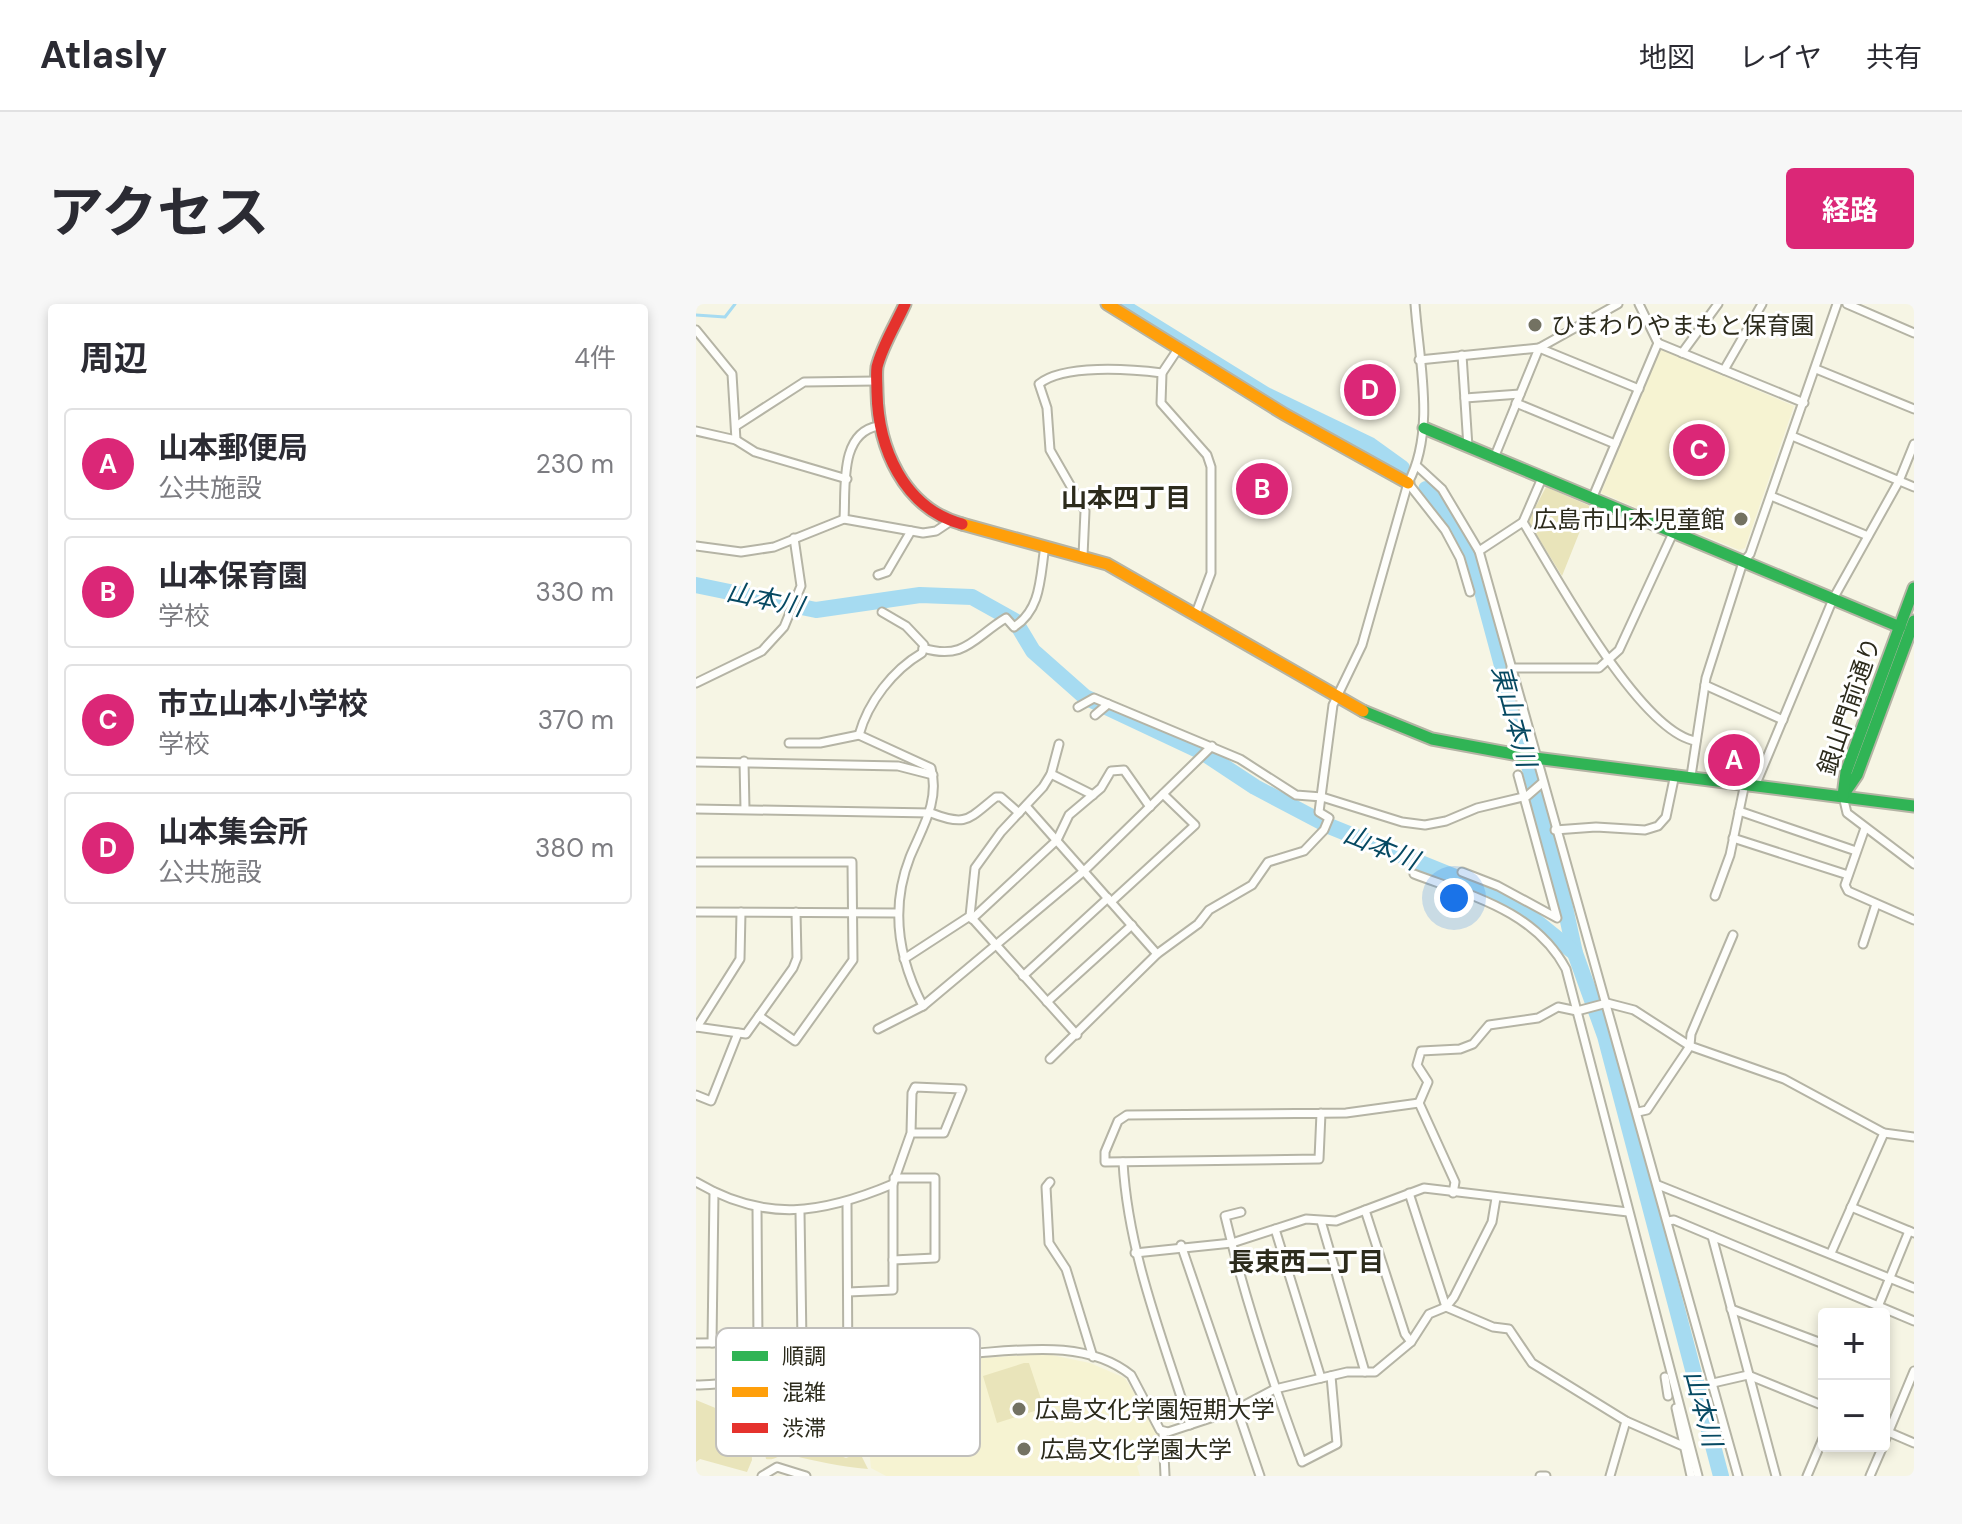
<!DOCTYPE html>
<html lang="ja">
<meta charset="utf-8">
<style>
body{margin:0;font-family:"DM Sans","Noto Sans JP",sans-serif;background:#f7f7f7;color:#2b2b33}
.controls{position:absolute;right:24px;bottom:24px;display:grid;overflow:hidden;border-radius:8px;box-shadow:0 4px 12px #0003}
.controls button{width:72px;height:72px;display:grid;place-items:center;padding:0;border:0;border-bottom:2px solid #e1e1e2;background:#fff;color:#2b2b33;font:40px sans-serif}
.you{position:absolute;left:758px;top:594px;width:28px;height:28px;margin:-20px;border:6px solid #fff;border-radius:50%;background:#1a73e8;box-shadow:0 0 0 12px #1a73e833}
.badge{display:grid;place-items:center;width:52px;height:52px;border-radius:50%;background:#db2777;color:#fff;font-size:26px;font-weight:700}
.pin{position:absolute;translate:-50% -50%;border:4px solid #fff;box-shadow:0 2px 8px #0006}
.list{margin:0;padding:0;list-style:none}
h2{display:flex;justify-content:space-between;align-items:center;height:104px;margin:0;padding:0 32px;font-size:34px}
h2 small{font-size:26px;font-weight:400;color:#7c7c81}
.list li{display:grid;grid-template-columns:52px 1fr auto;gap:24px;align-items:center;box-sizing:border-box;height:112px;margin:0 16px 16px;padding:0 16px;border:2px solid #e1e1e2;border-radius:8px}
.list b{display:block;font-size:30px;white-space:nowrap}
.list p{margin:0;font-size:26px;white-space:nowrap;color:#7c7c81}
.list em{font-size:26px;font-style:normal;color:#7c7c81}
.map{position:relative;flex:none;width:1218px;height:1172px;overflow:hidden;border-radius:8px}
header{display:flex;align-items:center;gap:48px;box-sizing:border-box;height:112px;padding:0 40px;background:#fff;border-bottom:2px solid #e1e1e2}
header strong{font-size:38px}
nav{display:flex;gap:44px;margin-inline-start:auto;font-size:28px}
.intro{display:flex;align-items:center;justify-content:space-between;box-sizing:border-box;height:192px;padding:0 48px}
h1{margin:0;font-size:56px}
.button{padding:20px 36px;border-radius:8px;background:#db2777;color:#fff;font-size:28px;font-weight:700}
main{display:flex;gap:48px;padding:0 48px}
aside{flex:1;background:#fff;border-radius:8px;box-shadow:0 4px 12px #0003}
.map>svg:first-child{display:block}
.built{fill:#f6f3d2}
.green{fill:#e9e4ba}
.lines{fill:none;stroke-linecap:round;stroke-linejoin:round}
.stream{stroke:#a6dbf1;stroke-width:3}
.river{stroke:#a6dbf1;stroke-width:16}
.street-casing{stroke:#b5b4a5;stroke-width:11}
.fast-casing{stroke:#b5b4a5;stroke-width:15}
.slow-casing{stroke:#b5b4a5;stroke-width:15}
.jam-casing{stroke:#b5b4a5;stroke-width:15}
.street{stroke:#fefefb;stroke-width:7}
.fast{stroke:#30b455;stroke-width:11}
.slow{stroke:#ff9f0a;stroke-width:11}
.jam{stroke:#e5322d;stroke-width:11}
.poi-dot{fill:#737262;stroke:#fff;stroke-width:3}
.labels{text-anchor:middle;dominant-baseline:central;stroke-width:6;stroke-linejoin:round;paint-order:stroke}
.poi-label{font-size:24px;fill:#2c2b1c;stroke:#fff;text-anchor:start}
.street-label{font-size:24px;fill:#2c2b1c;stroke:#fff}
.neighbourhood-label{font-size:26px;font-weight:bold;fill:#2c2b1c;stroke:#fff}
.water-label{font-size:26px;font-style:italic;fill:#064962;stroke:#fff}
.key{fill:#fff;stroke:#c0bfbb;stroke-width:2}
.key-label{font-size:22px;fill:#2c2b1c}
</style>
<header>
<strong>Atlasly</strong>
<nav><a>地図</a><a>レイヤ</a><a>共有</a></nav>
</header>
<div class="intro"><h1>アクセス</h1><a class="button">経路</a></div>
<main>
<aside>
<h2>周辺<small>4件</small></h2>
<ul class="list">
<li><span class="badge">A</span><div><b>山本郵便局</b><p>公共施設</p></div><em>230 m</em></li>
<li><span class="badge">B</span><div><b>山本保育園</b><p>学校</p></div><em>330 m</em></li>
<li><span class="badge">C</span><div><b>市立山本小学校</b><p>学校</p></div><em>370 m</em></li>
<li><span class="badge">D</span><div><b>山本集会所</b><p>公共施設</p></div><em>380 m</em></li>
</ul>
</aside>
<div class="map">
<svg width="1218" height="1172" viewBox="0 0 1218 1172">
<rect width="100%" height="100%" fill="#f6f5e4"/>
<g class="built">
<polygon points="964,45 1098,102 1049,244 1043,246 905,189"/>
<polygon points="351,1050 394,1059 429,1074 464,1132 451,1155 441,1162 444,1172 190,1172 175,1164 171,1125 187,1118 241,1062 269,1055"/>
</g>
<g class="green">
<polygon points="850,183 894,202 866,272 832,217"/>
<polygon points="328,1059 333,1059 348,1104 301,1119 287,1072"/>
<path d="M80 1093 97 1105 94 1111 120 1143 150 1154 164 1149 172 1165C145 1163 120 1157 94 1151 84 1149 79 1157 70 1155L69 1150 89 1133V1121L83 1116 54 1122 56 1156 51 1168 4 1155 0 1158V1096L34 1110Z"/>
</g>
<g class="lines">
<polyline class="stream" points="0,11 29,13 39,0"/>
<g class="river">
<polyline points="423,0 570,91 674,141 706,164"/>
<polyline points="730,185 752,210 778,258 859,558 879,649 909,732 1025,1172"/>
<polyline points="0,281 120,306 224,291 276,293 319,317 337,347 389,393 506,448 559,483 633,522 811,594 879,649"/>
</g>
<g class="street-casing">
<g id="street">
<polyline points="943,0 962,39 1108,99"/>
<polyline points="1151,0 1218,29"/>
<polyline points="0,26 36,70 40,136"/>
<polyline points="482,45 466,69 465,99 511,151 515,163 515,269 500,309"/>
<polyline points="986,49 1022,0"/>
<polyline points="766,51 772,143"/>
<polyline points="723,56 843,44 943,85"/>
<polyline points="1120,65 1218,105"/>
<polyline points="1028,66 1066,0"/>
<polyline points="769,94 824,90"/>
<polyline points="820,99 919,140"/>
<polyline points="40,122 108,78 180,77"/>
<polyline points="0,127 40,136 59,148 151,175"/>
<polyline points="1096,132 1218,183"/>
<polyline points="798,154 843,44 922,0"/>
<polyline points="721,162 746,185 783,247 1042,1172"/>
<polyline points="712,179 749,226 764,254 774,288"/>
<polyline points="1075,192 1172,232"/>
<polyline points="896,195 962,39"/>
<path d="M148 215C150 183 143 129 182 122"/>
<path d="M827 218C857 267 944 429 1000 437"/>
<polyline points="0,242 45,248 78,243 148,215 227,229 240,227 255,217"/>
<polyline points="783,247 827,218 846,174"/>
<path d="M387 252 389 207 354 146 351 104 343 80C367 60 434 65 466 69"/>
<polyline points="182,271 191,268 215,227"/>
<path d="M227 344C269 357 278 333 310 314L318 323C346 305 344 272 349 242"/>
<polyline points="815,364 903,364 923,346 977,229"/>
<polyline points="0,379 66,347 88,323 105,282 98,234"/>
<polyline points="1009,381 1087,416"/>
<polyline points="382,403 398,394 544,455 600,491 626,493 706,518 729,521 750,517 781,504 831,492 846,479"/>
<polyline points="399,411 412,400"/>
<path d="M163 431C172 398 197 366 226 349L228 341 210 322 186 308"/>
<path d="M93 439H124L163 431 235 464C244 497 226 524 214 553 194 604 202 654 227 702"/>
<polyline points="48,457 49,505"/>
<polyline points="0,458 202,462 237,471"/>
<polyline points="355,470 397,491"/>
<polyline points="995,472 1010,374 1047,258 1054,250 1141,0"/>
<polyline points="1060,480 1137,295 1203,177 1218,140"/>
<polyline points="1147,492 1151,509 1218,560"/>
<polyline points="330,502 461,650"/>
<path d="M0 505 235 509C271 523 272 515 300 493H305L323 509"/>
<polyline points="1043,507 1160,547"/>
<polyline points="1169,524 1149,581 1152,587 1218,616"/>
<polyline points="859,526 900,523 949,526 962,522 970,513 979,470"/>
<polyline points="1037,534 1152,571"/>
<polyline points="0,558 156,558 157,656 99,737 63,712"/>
<polyline points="766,568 802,582 861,614 822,471"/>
<path d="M718 570C776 592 839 607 870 665L1002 1172"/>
<polyline points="1019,592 1034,551 1049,479"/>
<polyline points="415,598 499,521 467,490"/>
<polyline points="0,608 201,609"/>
<polyline points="275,613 381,731"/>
<polyline points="276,615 361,536 373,511 405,484 415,467 428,466 454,503"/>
<polyline points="1167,640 1180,600"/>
<polyline points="208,655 274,612 279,564 305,528 347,483 355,470 363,440"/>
<polyline points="327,672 412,594"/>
<polyline points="351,698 436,621"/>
<polyline points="0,723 50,730 97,664 101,654 100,608"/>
<polyline points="1,723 44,655 45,608"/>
<polyline points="182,725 227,702 388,567 516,442"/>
<path d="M354 755 461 650 502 620 513 606 556 581 572 558 608 547 628 526 633 514 623 508 637 401 666 341 712 179C740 127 723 57 719 0"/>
<polyline points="0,791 15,797 42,729"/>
<polyline points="942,808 951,806 994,742 995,730 1037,631"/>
<polyline points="625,809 623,855 409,858 409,848 422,817 431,811 650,809 723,799"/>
<path d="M427 858C432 949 467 1035 494 1121"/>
<path d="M0 878C69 919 126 910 197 880L215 829 216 789 219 783 266 785 248 829H215"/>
<polyline points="354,878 350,883 353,939 370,965 397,1053"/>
<polyline points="962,881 1218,984"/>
<polyline points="713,889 750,1003 797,1023 813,1025 836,1059 930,1117 987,1142"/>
<polyline points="757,889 759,878 723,799 732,778 721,761 725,747 764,745 777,740 793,721 842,714 862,703 881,707 911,699 938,706 994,742 1088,775 1188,829 1218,833"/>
<polyline points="151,899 152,1079"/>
<polyline points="61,903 62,1039"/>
<polyline points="1155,903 1218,929"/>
<polyline points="669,906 709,1030 715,1038"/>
<polyline points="104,908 106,1038"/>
<path d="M545 908 529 912C549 996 576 1077 606 1158L641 1140 635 1072"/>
<polyline points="625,917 669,1068"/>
<polyline points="972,917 978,916 1218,1017"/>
<polyline points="579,925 625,1074"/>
<polyline points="1016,932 1080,1172"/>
<polyline points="485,941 564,1172"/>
<polyline points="439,949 536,939 610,915 640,917 728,884 932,908"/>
<polyline points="1135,949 1188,829"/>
<polyline points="197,956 239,954 239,874 198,874"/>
<polyline points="152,988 197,986 197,880"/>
<polyline points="1035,1005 1128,1040"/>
<polyline points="1179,1010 1213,927"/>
<polyline points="0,1039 170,1038"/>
<polyline points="16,1039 18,888"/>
<polyline points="969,1073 972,1092"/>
<polyline points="1017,1079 1052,1071 1128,1102"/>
<path d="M0 1081C31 1080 68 1074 96 1086 117 1095 138 1117 162 1119 196 1121 210 1075 234 1058 248 1049 267 1051 282 1049 332 1045 393 1037 435 1071L464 1126 472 1128 539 1106 579 1085 651 1068H679L715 1038 733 1010 750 1003 758 993 796 918 800 894"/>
<polyline points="980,1104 995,1172"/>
<polyline points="1190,1127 1218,1139"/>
<polyline points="467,1128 469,1172"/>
<polyline points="1188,1139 1218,1067"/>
<polyline points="66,1172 81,1163 110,1172"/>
<polyline points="844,1172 850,1172"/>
<polyline points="914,1172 930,1117"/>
<polyline points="1111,1172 1128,1132"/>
<polyline points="1174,1172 1187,1142"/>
</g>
</g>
<g class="fast-casing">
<g id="fast">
<polyline points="728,124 1204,323"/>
<polyline points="667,407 736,435 839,454 1218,502"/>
<polyline points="1148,490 1161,471 1218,317"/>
<polyline points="1147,492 1150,468 1218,284"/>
</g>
</g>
<g class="slow-casing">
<g id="slow">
<polyline points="411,0 588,110 712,179"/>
<polyline points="266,220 411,260 667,407"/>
</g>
</g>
<g class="jam-casing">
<path id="jam" d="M209 0C200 20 186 42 181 63 180 70 181 80 181 88 182 143 207 204 266 220"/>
</g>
<use href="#street" class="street"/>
<use href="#fast" class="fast"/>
<use href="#slow" class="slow"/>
<use href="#jam" class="jam"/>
</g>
<g class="poi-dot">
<circle cx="839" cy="21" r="8"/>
<circle cx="1045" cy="215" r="8"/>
<circle cx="323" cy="1105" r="8"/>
<circle cx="328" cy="1145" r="8"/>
</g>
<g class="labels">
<g class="poi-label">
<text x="855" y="21">ひまわりやまもと保育園</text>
<text x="1029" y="215" text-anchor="end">広島市山本児童館</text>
<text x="339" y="1105">広島文化学園短期大学</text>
<text x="344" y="1145">広島文化学園大学</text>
</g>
<g class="street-label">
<text transform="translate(1153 402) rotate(-71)">銀山門前通り</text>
</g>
<g class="neighbourhood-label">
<text x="430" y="194">山本四丁目</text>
<text x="610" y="958">長束西二丁目</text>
</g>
<g class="water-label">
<text transform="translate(69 295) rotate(12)">山本川</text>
<text transform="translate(818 412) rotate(75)">東山本川</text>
<text transform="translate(685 543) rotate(22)">山本川</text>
<text transform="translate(1007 1104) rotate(75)">山本川</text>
</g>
</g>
<rect x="20" y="1024" width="264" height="128" rx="12" class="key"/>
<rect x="36" y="1047" width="36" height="10" fill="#30b455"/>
<rect x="36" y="1083" width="36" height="10" fill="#ff9f0a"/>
<rect x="36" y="1119" width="36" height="10" fill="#e5322d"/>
<g class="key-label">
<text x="86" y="1060">順調</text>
<text x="86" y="1096">混雑</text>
<text x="86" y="1132">渋滞</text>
</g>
</svg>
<div class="controls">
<button>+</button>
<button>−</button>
</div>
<div class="you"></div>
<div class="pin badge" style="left:1038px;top:456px">A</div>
<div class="pin badge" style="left:566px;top:185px">B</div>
<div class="pin badge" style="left:1003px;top:146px">C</div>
<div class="pin badge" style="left:674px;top:86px">D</div>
</div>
</main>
